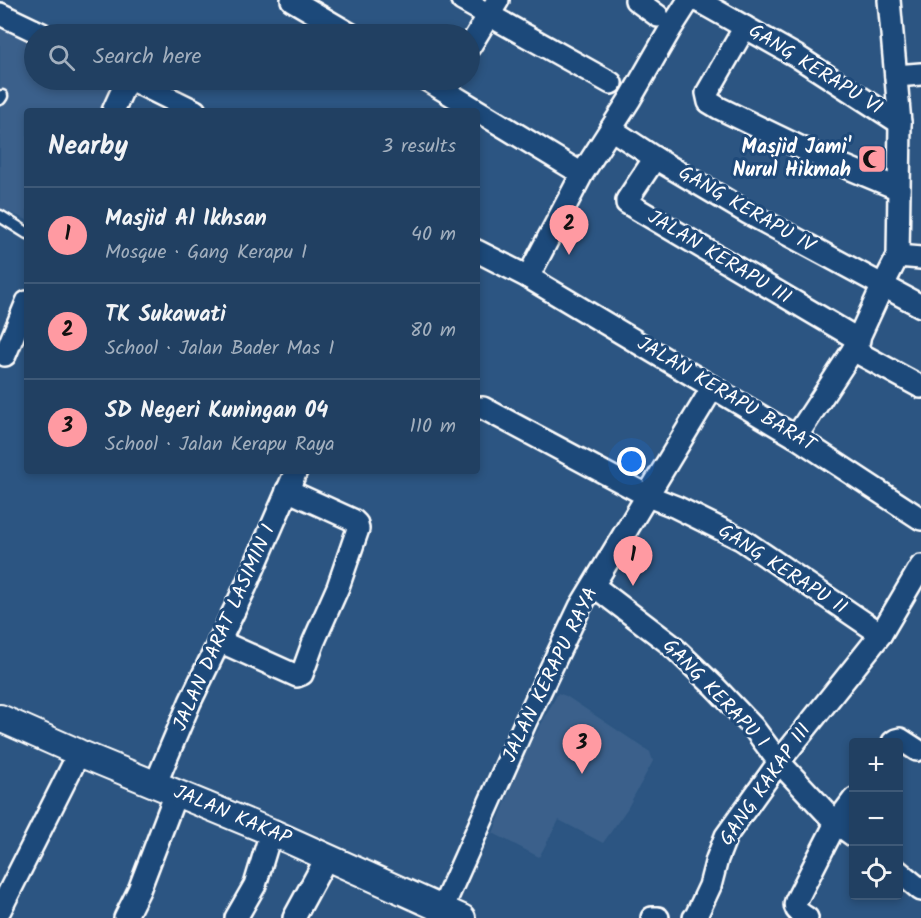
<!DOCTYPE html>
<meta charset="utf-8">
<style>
body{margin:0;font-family:Kalam,sans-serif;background:#2d4b6b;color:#f1f3f6}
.controls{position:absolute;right:18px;bottom:18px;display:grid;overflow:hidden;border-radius:6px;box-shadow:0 3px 9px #0003}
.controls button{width:54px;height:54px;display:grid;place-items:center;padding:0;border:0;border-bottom:2px solid #3e5977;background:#214062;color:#f1f3f6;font:30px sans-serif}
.you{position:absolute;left:632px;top:462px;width:21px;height:21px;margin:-15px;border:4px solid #fff;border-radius:50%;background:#1a73e8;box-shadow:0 0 0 9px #1a73e833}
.badge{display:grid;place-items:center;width:39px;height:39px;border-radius:50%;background:#ff9aa2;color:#111;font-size:20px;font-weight:700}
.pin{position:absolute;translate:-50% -50px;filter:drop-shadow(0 2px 3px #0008)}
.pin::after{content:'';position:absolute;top:32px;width:21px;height:18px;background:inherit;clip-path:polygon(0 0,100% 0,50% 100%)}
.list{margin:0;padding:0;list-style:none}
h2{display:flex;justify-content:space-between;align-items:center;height:78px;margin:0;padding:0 24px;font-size:26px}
h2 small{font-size:20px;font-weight:400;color:#a2afbe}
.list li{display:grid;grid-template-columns:39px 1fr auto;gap:18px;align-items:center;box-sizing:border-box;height:96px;padding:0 24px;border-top:2px solid #3e5977}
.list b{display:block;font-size:22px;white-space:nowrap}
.list p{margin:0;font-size:20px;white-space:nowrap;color:#a2afbe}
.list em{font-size:20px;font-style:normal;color:#a2afbe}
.icon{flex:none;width:33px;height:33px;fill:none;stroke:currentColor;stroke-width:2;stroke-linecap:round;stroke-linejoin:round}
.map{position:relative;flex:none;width:921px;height:918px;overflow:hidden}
.search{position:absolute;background:#214062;box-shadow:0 3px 9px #0003;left:24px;top:24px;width:456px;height:66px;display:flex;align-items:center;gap:15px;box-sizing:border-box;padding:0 21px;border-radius:33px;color:#a2afbe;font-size:22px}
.panel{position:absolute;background:#214062;box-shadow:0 3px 9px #0003;left:24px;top:108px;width:456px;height:366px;border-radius:6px}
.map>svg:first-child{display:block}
.built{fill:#3b618b}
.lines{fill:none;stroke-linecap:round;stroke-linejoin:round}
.service-casing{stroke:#fff;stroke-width:15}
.minor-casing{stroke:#fff;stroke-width:26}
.tertiary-casing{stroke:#fff;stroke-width:30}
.service{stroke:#1f4a7a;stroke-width:10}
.minor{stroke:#1f4a7a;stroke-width:21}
.tertiary{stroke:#1f4a7a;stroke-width:26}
.labels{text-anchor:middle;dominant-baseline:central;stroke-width:6;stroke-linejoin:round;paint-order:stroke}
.street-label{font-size:20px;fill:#fff;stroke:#1f4a7a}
.poi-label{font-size:20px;font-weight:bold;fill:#fff;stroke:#1f4a7a;text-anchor:end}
</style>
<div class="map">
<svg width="921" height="918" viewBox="0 0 921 918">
<rect width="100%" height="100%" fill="#2c5582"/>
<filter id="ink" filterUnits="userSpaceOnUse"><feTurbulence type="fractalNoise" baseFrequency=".0167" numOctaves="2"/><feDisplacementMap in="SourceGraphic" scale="12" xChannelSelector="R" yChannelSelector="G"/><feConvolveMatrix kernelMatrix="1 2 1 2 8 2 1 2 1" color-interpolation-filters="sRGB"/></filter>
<g filter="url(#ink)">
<g class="built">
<polygon points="0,28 34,45 34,80 105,80 114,84 103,111 27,111 27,220 0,208"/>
<polygon points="558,693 566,696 650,752 653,761 627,809 603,843 559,820 539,857 493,833 525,754"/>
</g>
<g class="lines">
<g class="service-casing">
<g id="service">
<polyline points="0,99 2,96"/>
<polyline points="0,216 27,233"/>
</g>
</g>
<g class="minor-casing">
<g id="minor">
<polyline points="292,0 350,34"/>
<polyline points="462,0 611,83"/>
<polyline points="636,0 658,16"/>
<polyline points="697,0 798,57 900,123"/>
<polyline points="0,14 42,34"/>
<polyline points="745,27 707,93 709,102 719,108 810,152 899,189"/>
<polyline points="470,46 498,0"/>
<polyline points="896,76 921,74"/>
<polyline points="132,80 195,111"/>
<polyline points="427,80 574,169"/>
<polyline points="113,111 127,80"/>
<polyline points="611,129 655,158 748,213 921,306"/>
<polyline points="655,158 627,200 627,203 859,340"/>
<polyline points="477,251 528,277 796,437 921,519"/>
<polyline points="898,256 921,258"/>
<polyline points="528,277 582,174 630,99 671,28 689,0"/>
<polyline points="853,350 921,387"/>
<polyline points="5,355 27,302"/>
<polyline points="477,408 483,408 648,496 676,507 741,539 881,634"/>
<polyline points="796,437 853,350 883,285 898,256 900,123 889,0"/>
<polyline points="594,586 670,644 715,687 753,727 779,762 836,823 854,836"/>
<polyline points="219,641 297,676 302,674 314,641 338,587 358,529 357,524 353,520 287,490"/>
<polyline points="893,742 896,740 900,739 917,750"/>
<polyline points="155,785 190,702 245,588 296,471"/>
<polyline points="898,871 921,890"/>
<polyline points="442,909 525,723 580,607 713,387"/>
<polyline points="0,910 79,753"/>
<polyline points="125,918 139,890 176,793"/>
<polyline points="236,918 255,885 271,832"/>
<polyline points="294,918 327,857"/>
<polyline points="652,918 658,918"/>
<polyline points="694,918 696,916 710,886 717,859 726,836 779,762 881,634 921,566"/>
<path d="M807 918C800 914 793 909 796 901L836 823 854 799"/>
</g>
</g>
<g class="tertiary-casing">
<polyline id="tertiary" points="0,718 79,753 271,832 462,918"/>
</g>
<use href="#service" class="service"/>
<use href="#minor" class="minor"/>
<use href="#tertiary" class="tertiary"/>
</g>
</g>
<defs>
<g id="mosque-square" transform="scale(1.5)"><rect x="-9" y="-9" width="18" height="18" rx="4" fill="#ff9aa2" stroke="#1f4a7a"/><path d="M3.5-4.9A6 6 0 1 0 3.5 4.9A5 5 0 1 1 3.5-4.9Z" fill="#111"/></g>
</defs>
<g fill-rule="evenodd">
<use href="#mosque-square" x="872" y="159"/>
</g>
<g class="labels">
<g class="street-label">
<text transform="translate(815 70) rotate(32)">GANG KERAPU VI</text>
<text transform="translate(746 210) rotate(30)">GANG KERAPU IV</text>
<text transform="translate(719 258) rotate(31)">JALAN KERAPU III</text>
<text transform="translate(726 395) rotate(31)">JALAN KERAPU BARAT</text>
<text transform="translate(782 570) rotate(33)">GANG KERAPU II</text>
<text transform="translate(225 628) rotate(-66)">JALAN DARAT LASIMIN I</text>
<text transform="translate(551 675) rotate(-64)">JALAN KERAPU RAYA</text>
<text transform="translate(715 694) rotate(46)">GANG KERAPU I</text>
<text transform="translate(766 785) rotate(-55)">GANG KAKAP III</text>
<text transform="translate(232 816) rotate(23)">JALAN KAKAP</text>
</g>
<g class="poi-label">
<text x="851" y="148">Masjid Jami'<tspan x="851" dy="23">Nurul Hikmah</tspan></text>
</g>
</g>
</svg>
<div class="controls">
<button>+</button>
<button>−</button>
<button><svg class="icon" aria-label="locate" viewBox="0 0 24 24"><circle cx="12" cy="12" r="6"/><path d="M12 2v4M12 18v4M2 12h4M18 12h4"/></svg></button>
</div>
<div class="you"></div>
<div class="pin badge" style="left:633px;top:586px">1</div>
<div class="pin badge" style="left:569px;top:255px">2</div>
<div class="pin badge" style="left:582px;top:774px">3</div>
<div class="search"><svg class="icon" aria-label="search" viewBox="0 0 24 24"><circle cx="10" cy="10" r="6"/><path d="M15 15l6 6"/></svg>Search here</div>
<section class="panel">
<h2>Nearby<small>3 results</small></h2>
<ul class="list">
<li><span class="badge">1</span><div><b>Masjid Al Ikhsan</b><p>Mosque · Gang Kerapu I</p></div><em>40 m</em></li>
<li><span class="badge">2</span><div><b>TK Sukawati</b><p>School · Jalan Bader Mas I</p></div><em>80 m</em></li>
<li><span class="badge">3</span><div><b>SD Negeri Kuningan 04</b><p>School · Jalan Kerapu Raya</p></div><em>110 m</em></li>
</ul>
</section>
</div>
